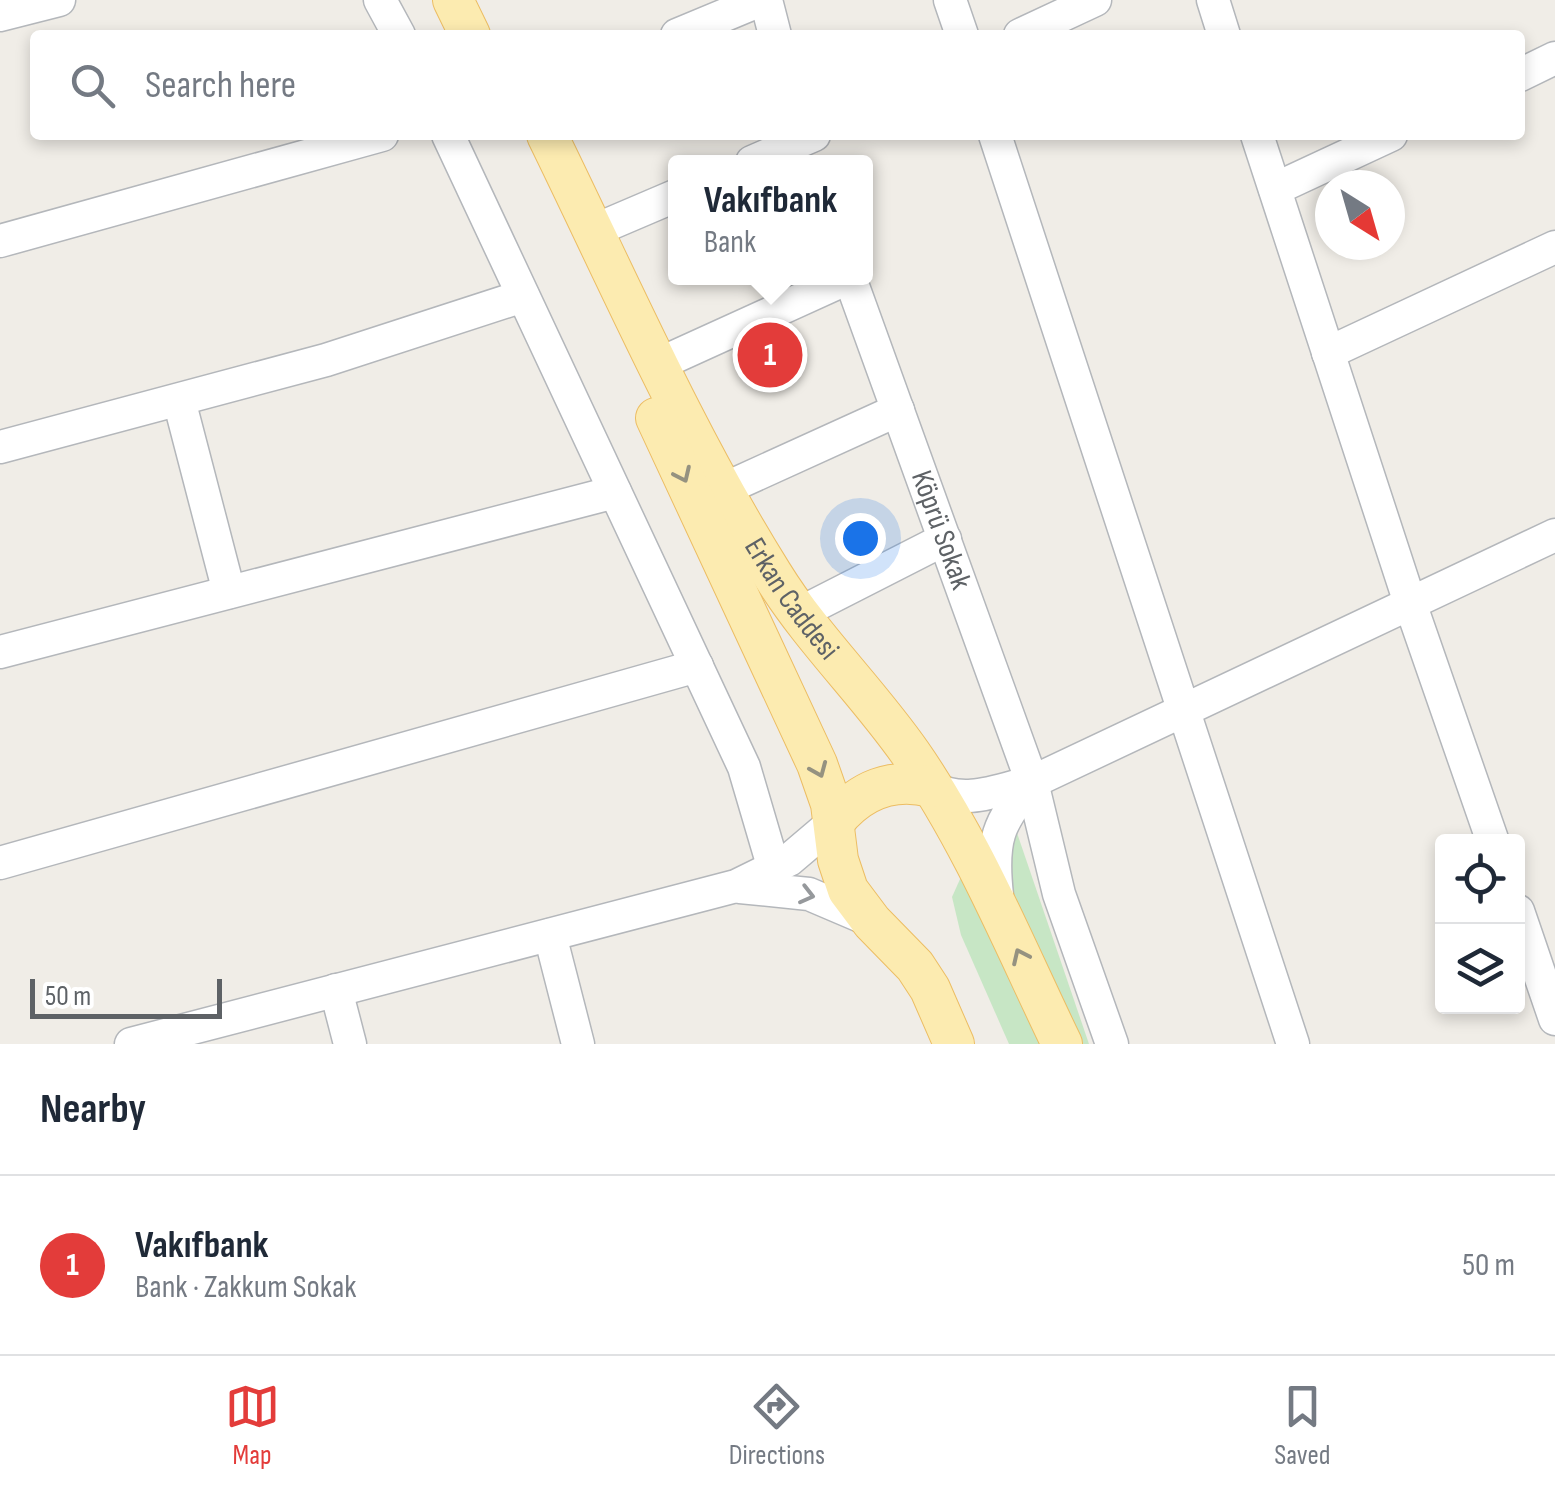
<!DOCTYPE html>
<meta charset="utf-8">
<style>
body{margin:0;font-family:"Sofia Sans Condensed",sans-serif;background:#f2f2f3;color:#1f2937}
.controls{position:absolute;right:30px;bottom:30px;display:grid;overflow:hidden;border-radius:10px;box-shadow:0 5px 15px #0003}
.controls button{width:90px;height:90px;display:grid;place-items:center;padding:0;border:0;border-bottom:2px solid #e0e1e3;background:#fff;color:#1f2937;font:50px sans-serif}
.compass{position:absolute;left:1315px;top:170px;width:90px;height:90px;border-radius:50%;background:#fff;box-shadow:0 5px 15px #0003;rotate:143deg}
.scale{position:absolute;left:30px;bottom:25px;width:192px;box-sizing:border-box;padding-left:10px;border:5px solid #5e6266;border-top:0;font-size:28px;line-height:35px;white-space:nowrap;color:#5e6266;-webkit-text-stroke:8px #fff;paint-order:stroke}
.you{position:absolute;left:860px;top:538px;width:35px;height:35px;margin:-25px;border:8px solid #fff;border-radius:50%;background:#1a73e8;box-shadow:0 0 0 15px #1a73e833}
.badge{display:grid;place-items:center;width:65px;height:65px;border-radius:50%;background:#e33c3a;color:#fff;font-size:32px;font-weight:700}
.pin{position:absolute;translate:-50% -50%;border:5px solid #fff;box-shadow:0 2px 10px #0006}
.popup{position:absolute;left:668px;top:155px;width:205px;height:130px;box-sizing:border-box;display:grid;place-content:center;border-radius:10px;background:#fff;filter:drop-shadow(0 2px 8px #0005);font-size:32px;white-space:nowrap;color:#747a83}
.popup b{font-size:38px;color:#1f2937}
.popup::after{content:'';position:absolute;left:50%;top:100%;margin-left:-20px;border:20px solid transparent;border-top-color:#fff}
.list{margin:0;padding:0;list-style:none}
h2{display:flex;justify-content:space-between;align-items:center;height:130px;margin:0;padding:0 40px;font-size:42px}
h2 small{font-size:32px;font-weight:400;color:#747a83}
.list li{display:grid;grid-template-columns:65px 1fr auto;gap:30px;align-items:center;box-sizing:border-box;height:180px;padding:0 40px;border-top:2px solid #e0e1e3}
.list b{display:block;font-size:38px;white-space:nowrap}
.list p{margin:0;font-size:32px;white-space:nowrap;color:#747a83}
.list em{font-size:32px;font-style:normal;color:#747a83}
.icon{flex:none;width:55px;height:55px;fill:none;stroke:currentColor;stroke-width:2;stroke-linecap:round;stroke-linejoin:round}
.map{position:relative;flex:none;width:1555px;height:1044px;overflow:hidden}
.search{position:absolute;background:#fff;box-shadow:0 5px 15px #0003;left:30px;right:30px;top:30px;height:110px;display:flex;align-items:center;gap:25px;box-sizing:border-box;padding:0 35px;border-radius:10px;color:#747a83;font-size:38px}
.sheet{height:310px;background:#fff}
nav{display:flex;justify-content:space-around;align-items:center;box-sizing:border-box;height:140px;border-top:2px solid #e0e1e3;background:#fff;font-size:28px;color:#747a83}
nav a{display:grid;justify-items:center;gap:5px}
nav .on{color:#e33c3a}
.map>svg:first-child{display:block}
.green{fill:#c7e6c5}
.lines{fill:none;stroke-linecap:round;stroke-linejoin:round}
.minor-casing{stroke:#b4b7bb;stroke-width:35}
.major-casing{stroke:#ecbd63;stroke-width:42}
.minor{stroke:#fff;stroke-width:32}
.major{stroke:#fcebb0;stroke-width:40}
.oneway{stroke:#959280}
.oneway2{stroke:#96999c}
.labels{text-anchor:middle;dominant-baseline:central;stroke-width:8;stroke-linejoin:round;paint-order:stroke}
.street-label{font-size:30px;fill:#5e6266;stroke:#fff}
</style>
<div class="map">
<svg width="1555" height="1044" viewBox="0 0 1555 1044">
<rect width="100%" height="100%" fill="#f0ede7"/>
<polygon class="green" points="1016,830 1089,1044 1009,1044 961,935 952,897 974,848"/>
<g class="lines">
<g class="minor-casing">
<g id="minor">
<polyline points="380,0 399,35"/>
<polyline points="766,0 775,35"/>
<polyline points="950,0 962,35"/>
<polyline points="1213,0 1224,35"/>
<polyline points="0,15 59,0"/>
<polyline points="677,35 761,0"/>
<polyline points="1020,35 1095,0"/>
<polyline points="1520,75 1555,58"/>
<polyline points="448,135 744,767 774,869"/>
<polyline points="995,135 1293,1044"/>
<polyline points="1257,135 1410,603 1493,842"/>
<polyline points="752,162 814,135"/>
<polyline points="1275,189 1391,135"/>
<polyline points="593,231 675,196"/>
<polyline points="0,241 382,135"/>
<path id="s1" d="M850 278 1032 782 1059 894 1112 1044"/>
<polyline points="1328,353 1555,247"/>
<polyline points="659,364 848,278"/>
<polyline points="179,400 229,592"/>
<polyline points="0,447 326,360 523,296"/>
<polyline points="722,490 898,410"/>
<polyline points="798,614 945,539"/>
<polyline points="0,652 615,492"/>
<path d="M931 787C964 806 998 790 1032 782L1555 535"/>
<polyline points="0,863 697,666"/>
<polyline points="740,887 809,894 870,920"/>
<path d="M997 895C991 841 997 823 1032 782"/>
<polyline points="1518,911 1555,1019"/>
<polyline points="550,935 578,1044"/>
<polyline points="336,990 350,1044"/>
<polyline points="131,1044 736,886 789,860 835,821"/>
</g>
</g>
<g class="major-casing">
<g id="major">
<polyline points="453,0 470,35"/>
<path id="s2" d="M547 135C619 282 685 435 772 574 812 639 868 692 911 754 973 843 1015 947 1062 1044"/>
<polyline points="656,418 817,764 831,804 838,860 848,890 872,922 915,966 930,989 954,1044"/>
<path d="M835 821C860 790 892 777 931 787"/>
</g>
</g>
<use href="#minor" class="minor"/>
<use href="#major" class="major"/>
</g>
<defs><path id="oneway-chevron" d="M-2-3.5L2.5 0L-2 3.5" fill="none" stroke-width="1.6" stroke-linecap="round" stroke-linejoin="round" transform="scale(2.5)"/></defs>
<g class="oneway">
<use href="#oneway-chevron" transform="translate(683 475) rotate(65)"/>
<use href="#oneway-chevron" transform="translate(819 770) rotate(67)"/>
<use href="#oneway-chevron" transform="translate(1020 956) rotate(-115)"/>
</g>
<use class="oneway2" href="#oneway-chevron" transform="translate(807 895) rotate(14)"/>
<g class="labels">
<g class="street-label">
<text stroke="none"><textPath href="#s1" startOffset="268">Köprü Sokak</textPath></text>
<text stroke="none"><textPath href="#s2" startOffset="525">Erkan Caddesi</textPath></text>
</g>
</g>
</svg>
<div class="controls">
<button><svg class="icon" aria-label="locate" viewBox="0 0 24 24"><circle cx="12" cy="12" r="6"/><path d="M12 2v4M12 18v4M2 12h4M18 12h4"/></svg></button>
<button><svg class="icon" aria-label="layers" viewBox="0 0 24 24"><path d="M12 4l9 5-9 5-9-5zM3 14l9 5 9-5"/></svg></button>
</div>
<svg class="compass" viewBox="-18 -18 36 36"><path d="M0-13l5 13h-10z" fill="#e53935"/><path d="M0 13l5-13h-10z" fill="#747a83"/></svg>
<div class="scale">50 m</div>
<div class="you"></div>
<div class="pin badge" style="left:770px;top:355px">1</div>
<div class="popup"><b>Vakıfbank</b>Bank</div>
<div class="search"><svg class="icon" aria-label="search" viewBox="0 0 24 24"><circle cx="10" cy="10" r="6"/><path d="M15 15l6 6"/></svg>Search here</div>
</div>
<section class="sheet">
<h2>Nearby<small></small></h2>
<ul class="list">
<li><span class="badge">1</span><div><b>Vakıfbank</b><p>Bank · Zakkum Sokak</p></div><em>50 m</em></li>
</ul>
</section>
<nav>
<a class="on"><svg class="icon" aria-label="map" viewBox="0 0 24 24"><path d="M3 6l6-2 6 2 6-2v14l-6 2-6-2-6 2zM9 4v14M15 6v14"/></svg>Map</a>
<a><svg class="icon" aria-label="directions" viewBox="0 0 24 24"><path d="M12 3l9 9-9 9-9-9zM9 14v-3h6M13 9l2 2-2 2"/></svg>Directions</a>
<a><svg class="icon" aria-label="saved" viewBox="0 0 24 24"><path d="M7 4h10v16l-5-4-5 4z"/></svg>Saved</a>
</nav>
